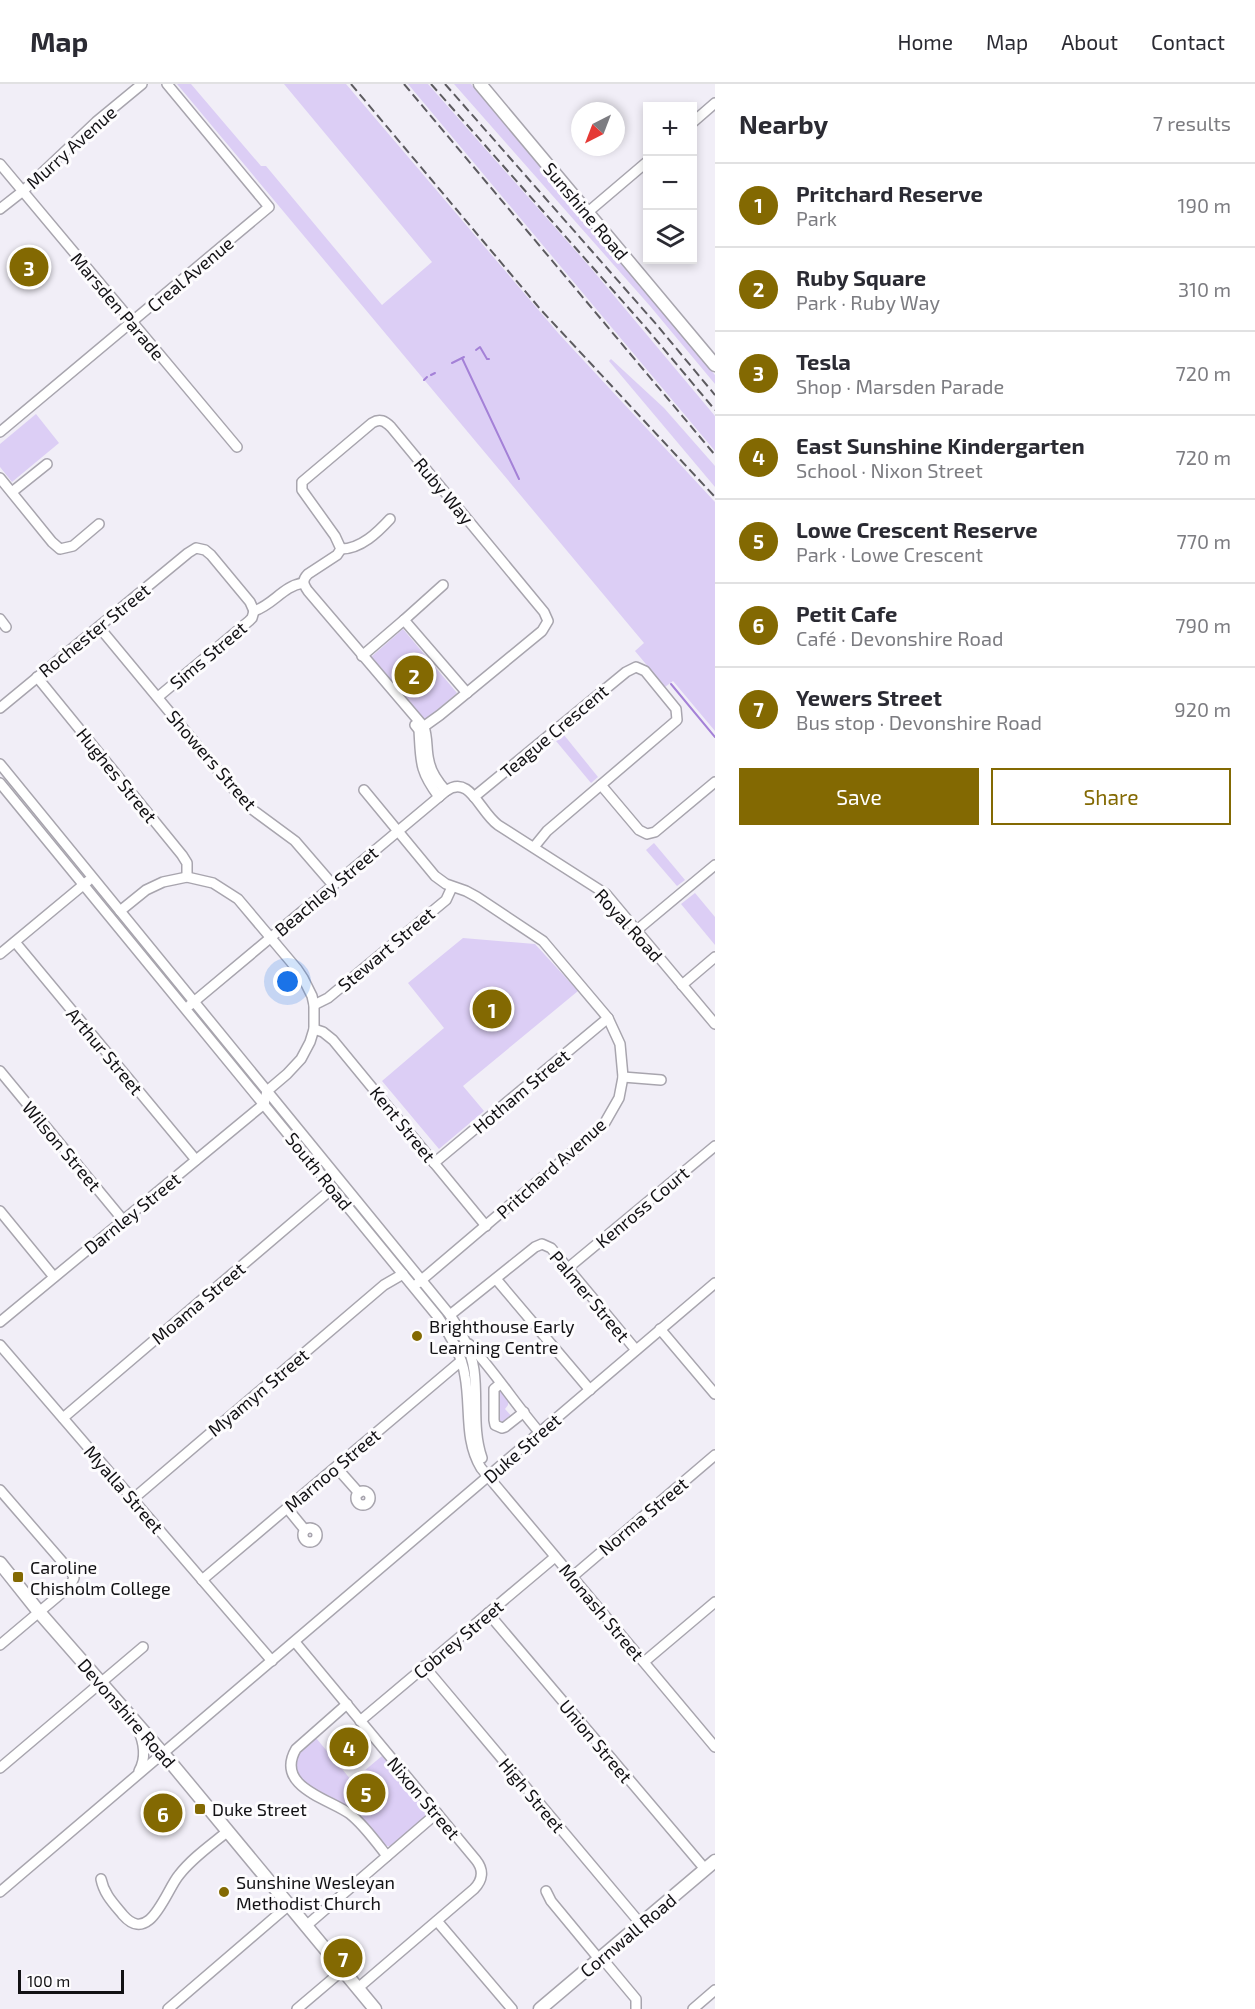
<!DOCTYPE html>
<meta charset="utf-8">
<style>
body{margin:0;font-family:"Exo 2",sans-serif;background:#f7f7f7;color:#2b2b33}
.controls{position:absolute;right:18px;top:18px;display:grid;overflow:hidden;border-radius:0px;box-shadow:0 3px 9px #0003}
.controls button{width:54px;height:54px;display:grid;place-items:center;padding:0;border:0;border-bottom:2px solid #e1e1e2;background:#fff;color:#2b2b33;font:30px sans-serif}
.compass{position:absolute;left:571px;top:18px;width:54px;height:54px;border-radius:50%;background:#fff;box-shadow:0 3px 9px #0003;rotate:222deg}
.scale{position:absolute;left:18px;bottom:15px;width:106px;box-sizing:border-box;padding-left:6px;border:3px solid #121114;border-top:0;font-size:16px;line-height:21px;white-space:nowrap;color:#121114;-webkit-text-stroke:4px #fdfcfe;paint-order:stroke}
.you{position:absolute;left:288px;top:898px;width:21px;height:21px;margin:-15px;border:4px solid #fff;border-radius:50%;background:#1a73e8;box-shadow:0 0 0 9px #1a73e833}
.badge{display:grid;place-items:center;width:39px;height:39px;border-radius:50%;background:#836902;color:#fff;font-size:20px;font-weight:700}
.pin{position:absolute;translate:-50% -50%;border:3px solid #fff;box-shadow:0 2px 6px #0006}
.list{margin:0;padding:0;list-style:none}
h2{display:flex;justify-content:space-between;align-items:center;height:78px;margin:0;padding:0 24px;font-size:26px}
h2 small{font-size:20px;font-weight:400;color:#7c7c81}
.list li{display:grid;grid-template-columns:39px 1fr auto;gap:18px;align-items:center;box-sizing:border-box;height:84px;padding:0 24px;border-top:2px solid #e1e1e2}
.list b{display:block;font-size:22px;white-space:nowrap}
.list p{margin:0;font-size:20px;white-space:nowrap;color:#7c7c81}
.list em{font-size:20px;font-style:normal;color:#7c7c81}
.actions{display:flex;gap:12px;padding:18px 24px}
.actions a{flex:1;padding:14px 0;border:2px solid #836902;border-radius:0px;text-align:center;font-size:21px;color:#836902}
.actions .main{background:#836902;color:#fff}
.icon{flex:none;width:33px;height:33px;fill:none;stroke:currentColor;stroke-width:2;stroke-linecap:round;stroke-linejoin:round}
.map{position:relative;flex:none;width:715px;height:1925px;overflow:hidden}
header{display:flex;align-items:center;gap:36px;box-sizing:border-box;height:84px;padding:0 30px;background:#fff;border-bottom:2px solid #e1e1e2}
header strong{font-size:28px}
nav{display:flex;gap:33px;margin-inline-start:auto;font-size:21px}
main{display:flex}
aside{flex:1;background:#fff}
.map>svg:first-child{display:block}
.green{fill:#dccef5}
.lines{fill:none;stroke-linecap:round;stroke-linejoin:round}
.stream{stroke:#a481d7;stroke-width:2}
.minor-casing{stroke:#a8a5ae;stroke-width:12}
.major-casing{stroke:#a8a5ae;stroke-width:15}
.minor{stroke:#fff;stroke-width:9}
.major{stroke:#fff;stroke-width:12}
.rail{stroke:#5d5b60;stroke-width:2;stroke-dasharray:9 4.5;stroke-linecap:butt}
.poi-dot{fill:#836902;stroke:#fdfcfe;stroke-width:2}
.labels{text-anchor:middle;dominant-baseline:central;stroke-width:6;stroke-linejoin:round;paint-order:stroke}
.street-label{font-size:18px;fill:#121114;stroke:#fdfcfe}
.poi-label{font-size:18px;fill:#121114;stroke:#fdfcfe;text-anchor:start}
</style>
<header>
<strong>Map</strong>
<nav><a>Home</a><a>Map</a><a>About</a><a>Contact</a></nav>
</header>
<main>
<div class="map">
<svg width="715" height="1925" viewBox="0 0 715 1925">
<rect width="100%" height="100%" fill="#f1eef7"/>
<g class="green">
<polygon points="177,0 191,0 261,82 266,82 382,221 432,178 284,0 346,0 559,250 715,418 715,647 673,597 665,603 635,567 644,559"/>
<polygon points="408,0 428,0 590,183 715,332 715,367"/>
<polygon points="454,0 471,0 715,291 715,300 650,222"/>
<polygon points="611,275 664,324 715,382 715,403 609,277"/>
<polygon points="36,330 59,359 12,398 0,383 0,360"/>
<polygon points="403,545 457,609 425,636 371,573"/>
<polygon points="564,651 598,693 591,699 556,657"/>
<polygon points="654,759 685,796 677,802 646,766"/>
<polygon points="695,809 715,833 715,861 681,820"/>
<polygon points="463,854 535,860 578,907 463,1002 484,1027 439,1065 382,997 444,944 408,899"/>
<polygon points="498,1305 501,1305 508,1316 508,1321 505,1325 514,1335 502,1342 496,1336"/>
<polygon points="316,1654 352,1697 382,1672 429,1726 429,1731 391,1763 384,1761 333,1718 306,1700 295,1685 295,1674"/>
</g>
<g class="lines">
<g class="stream">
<polyline points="476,266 480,263 487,275 489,275"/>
<polyline points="462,274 519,395"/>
<polyline points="452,279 464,273"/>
<polyline points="431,291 435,289"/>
<polyline points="424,296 427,293"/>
<polyline points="671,600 715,653"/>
</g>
<g class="minor-casing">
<g id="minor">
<polyline points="692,39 715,19"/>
<polyline points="0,80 237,363"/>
<polyline points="0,125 23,107 96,38 142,0"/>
<polyline points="588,128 648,77"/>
<polyline points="0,348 269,123 167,0"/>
<polyline points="0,394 52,458 60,465 73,462 99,440"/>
<polyline points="12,408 47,380"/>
<path d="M341 465C361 465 378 448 390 435"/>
<path d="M254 527C273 521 283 502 303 499"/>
<polyline points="0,535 6,543"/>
<polyline points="404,536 443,501"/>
<polyline points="99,543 240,713 253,726 295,757 333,801"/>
<polyline points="362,572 404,536 467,609"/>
<polyline points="37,593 182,771 187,779 187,793"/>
<polyline points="158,613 249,537 252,534 254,527"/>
<polyline points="0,624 188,469 196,464 205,466 211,471 250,518 254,527"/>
<path d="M415 641 419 646C421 678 419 686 439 713"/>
<path d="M419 646 440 631 542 547 548 537 544 528 391 343C385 337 380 334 372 339L302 398V406L335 452 341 465 337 471 308 490C302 496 303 500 308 507L424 643C428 654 426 666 429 677 431 689 438 698 446 707"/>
<path d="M0 680 450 1231C461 1248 471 1265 474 1286 478 1316 472 1345 482 1374"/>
<path d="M0 699 438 1233C450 1251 462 1271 465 1292 471 1324 464 1356 481 1384L715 1663"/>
<polyline points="601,701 639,746 647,750 655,748 715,698"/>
<polyline points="364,706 435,792 446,800 466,807 477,813 543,857 608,934 620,960 623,993 619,1014 603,1042 418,1199"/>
<polyline points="474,713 626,588 636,583 645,587 676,625 677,636 547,747 534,763"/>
<polyline points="637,846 715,781"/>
<polyline points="15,858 196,1076"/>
<polyline points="0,870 88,797"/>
<polyline points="682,901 715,873"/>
<path d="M190 921 446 707C470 690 479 727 498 741L606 810 715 940"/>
<polyline points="314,921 328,914 446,816 452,803"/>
<polyline points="314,945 323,948 333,956 486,1142"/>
<polyline points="0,987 123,1136"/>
<polyline points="623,993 661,996"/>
<polyline points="434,1079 608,934"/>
<polyline points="0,1127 54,1193"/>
<polyline points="568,1184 715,1062"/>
<polyline points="496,1195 590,1306"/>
<polyline points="450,1231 535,1163 542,1160 551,1164 636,1266"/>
<polyline points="0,1238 264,1020 267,1007 287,990 301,975 310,958 314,945 314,921 312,912 303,894 297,885 238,815 213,799 187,793 163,798 146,806 120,827"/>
<polyline points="660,1245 715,1310"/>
<path d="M469 1260C495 1288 515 1320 540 1349"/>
<polyline points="0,1261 272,1577"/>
<polyline points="500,1300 494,1305 494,1336 495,1341 502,1344 505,1343 524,1328"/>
<polyline points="63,1334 333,1104"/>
<polyline points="336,1383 359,1409"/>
<polyline points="0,1406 72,1489 74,1494 70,1502 0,1561"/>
<circle cx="363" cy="1414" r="7"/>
<polyline points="133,1415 384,1201 403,1190"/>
<polyline points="287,1424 305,1446"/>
<circle cx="310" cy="1451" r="7"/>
<polyline points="572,1493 715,1371"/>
<polyline points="202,1496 461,1277"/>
<polyline points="488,1529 705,1785"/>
<path d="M295 1558 476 1776C484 1786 483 1796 474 1805L358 1904"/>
<polyline points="644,1578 715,1518"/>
<polyline points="424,1582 640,1839"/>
<path d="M347 1620 296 1665C274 1703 330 1715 350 1730 364 1741 376 1758 387 1772"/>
<polyline points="360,1637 555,1473"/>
<path d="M137 1643C144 1658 147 1673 139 1687"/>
<polyline points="0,1684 143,1563"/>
<path d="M101 1795C104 1810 113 1819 123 1831 150 1862 166 1806 179 1791 192 1774 211 1761 228 1747"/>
<polyline points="546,1807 551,1817 599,1875"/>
<polyline points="0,1808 715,1199"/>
<polyline points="437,1837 512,1925"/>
<polyline points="306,1842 437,1729"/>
<polyline points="601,1873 636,1915 636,1925"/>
<polyline points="168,1925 289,1821"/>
<polyline points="297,1925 343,1886"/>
<polyline points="693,1925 715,1906"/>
</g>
</g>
<g class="major-casing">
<g id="major">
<polyline points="480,0 715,281"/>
<polyline points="0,1479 39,1528 172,1680 375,1925"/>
<polyline points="540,1925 715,1777"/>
</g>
</g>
<use href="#minor" class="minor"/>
<use href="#major" class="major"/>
<g class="rail">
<polyline points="351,0 541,226 715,413"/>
<polyline points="404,0 715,371"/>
<polyline points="431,0 647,245 715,326"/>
<polyline points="445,0 656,240 715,311"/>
</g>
</g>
<g class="poi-dot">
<circle cx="417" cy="1252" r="6"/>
<rect x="12" y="1487" width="12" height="12" rx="3"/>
<rect x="194" y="1719" width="12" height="12" rx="3"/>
<circle cx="224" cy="1808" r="6"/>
</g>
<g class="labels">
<g class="street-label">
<text transform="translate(71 63) rotate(-42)">Murry Avenue</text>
<text transform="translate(586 127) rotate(50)">Sunshine Road</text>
<text transform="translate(190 190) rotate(-40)">Creal Avenue</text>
<text transform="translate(118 222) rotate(50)">Marsden Parade</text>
<text transform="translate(444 407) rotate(50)">Ruby Way</text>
<text transform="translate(94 546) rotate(-39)">Rochester Street</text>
<text transform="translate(208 571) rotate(-40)">Sims Street</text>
<text transform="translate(554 647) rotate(-40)">Teague Crescent</text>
<text transform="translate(212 676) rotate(49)">Showers Street</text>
<text transform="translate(117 691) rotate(51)">Hughes Street</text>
<text transform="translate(326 807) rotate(-40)">Beachley Street</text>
<text transform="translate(629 841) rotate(48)">Royal Road</text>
<text transform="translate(386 865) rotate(-40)">Stewart Street</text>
<text transform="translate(105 967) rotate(50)">Arthur Street</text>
<text transform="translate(521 1007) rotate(-40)">Hotham Street</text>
<text transform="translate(403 1040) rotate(51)">Kent Street</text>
<text transform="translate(62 1062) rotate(50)">Wilson Street</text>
<text transform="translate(551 1084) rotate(-42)">Pritchard Avenue</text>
<text transform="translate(319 1087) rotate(51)">South Road</text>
<text transform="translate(642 1123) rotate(-40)">Kenross Court</text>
<text transform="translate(132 1129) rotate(-39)">Darnley Street</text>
<text transform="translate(590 1212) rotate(50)">Palmer Street</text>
<text transform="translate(198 1219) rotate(-40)">Moama Street</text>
<text transform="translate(258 1308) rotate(-40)">Myamyn Street</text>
<text transform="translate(522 1364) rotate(-41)">Duke Street</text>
<text transform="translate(332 1386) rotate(-40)">Marnoo Street</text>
<text transform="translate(124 1405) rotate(49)">Myalla Street</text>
<text transform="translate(643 1432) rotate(-40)">Norma Street</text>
<text transform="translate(602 1528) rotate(50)">Monash Street</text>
<text transform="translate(458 1555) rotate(-40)">Cobrey Street</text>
<text transform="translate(127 1629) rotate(49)">Devonshire Road</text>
<text transform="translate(596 1657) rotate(50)">Union Street</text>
<text transform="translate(532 1711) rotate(50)">High Street</text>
<text transform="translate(424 1714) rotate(50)">Nixon Street</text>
<text transform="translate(628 1851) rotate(-40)">Cornwall Road</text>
</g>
<g class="poi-label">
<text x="429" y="1242">Brighthouse Early<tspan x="429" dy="21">Learning Centre</tspan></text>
<text x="30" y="1483">Caroline<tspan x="30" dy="21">Chisholm College</tspan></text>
<text x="212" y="1725">Duke Street</text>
<text x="236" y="1798">Sunshine Wesleyan<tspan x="236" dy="21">Methodist Church</tspan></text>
</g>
</g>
</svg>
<div class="controls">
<button>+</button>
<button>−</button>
<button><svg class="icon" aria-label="layers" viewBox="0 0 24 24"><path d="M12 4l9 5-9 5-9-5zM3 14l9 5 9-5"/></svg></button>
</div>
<svg class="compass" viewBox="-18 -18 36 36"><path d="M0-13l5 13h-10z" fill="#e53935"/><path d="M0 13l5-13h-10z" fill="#7c7c81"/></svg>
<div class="scale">100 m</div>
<div class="you"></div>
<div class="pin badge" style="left:492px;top:925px">1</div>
<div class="pin badge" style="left:414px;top:591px">2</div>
<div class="pin badge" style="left:29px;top:183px">3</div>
<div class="pin badge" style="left:349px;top:1663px">4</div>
<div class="pin badge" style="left:366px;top:1709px">5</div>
<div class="pin badge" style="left:163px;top:1729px">6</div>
<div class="pin badge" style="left:343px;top:1874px">7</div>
</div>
<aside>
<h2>Nearby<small>7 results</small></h2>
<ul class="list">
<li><span class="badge">1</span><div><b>Pritchard Reserve</b><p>Park</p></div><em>190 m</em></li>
<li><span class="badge">2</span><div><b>Ruby Square</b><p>Park · Ruby Way</p></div><em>310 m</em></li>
<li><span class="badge">3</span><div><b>Tesla</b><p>Shop · Marsden Parade</p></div><em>720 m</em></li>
<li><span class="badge">4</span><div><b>East Sunshine Kindergarten</b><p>School · Nixon Street</p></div><em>720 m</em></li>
<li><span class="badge">5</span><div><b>Lowe Crescent Reserve</b><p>Park · Lowe Crescent</p></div><em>770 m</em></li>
<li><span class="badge">6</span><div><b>Petit Cafe</b><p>Café · Devonshire Road</p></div><em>790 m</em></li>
<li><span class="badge">7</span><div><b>Yewers Street</b><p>Bus stop · Devonshire Road</p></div><em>920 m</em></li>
</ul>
<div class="actions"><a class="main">Save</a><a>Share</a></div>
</aside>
</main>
